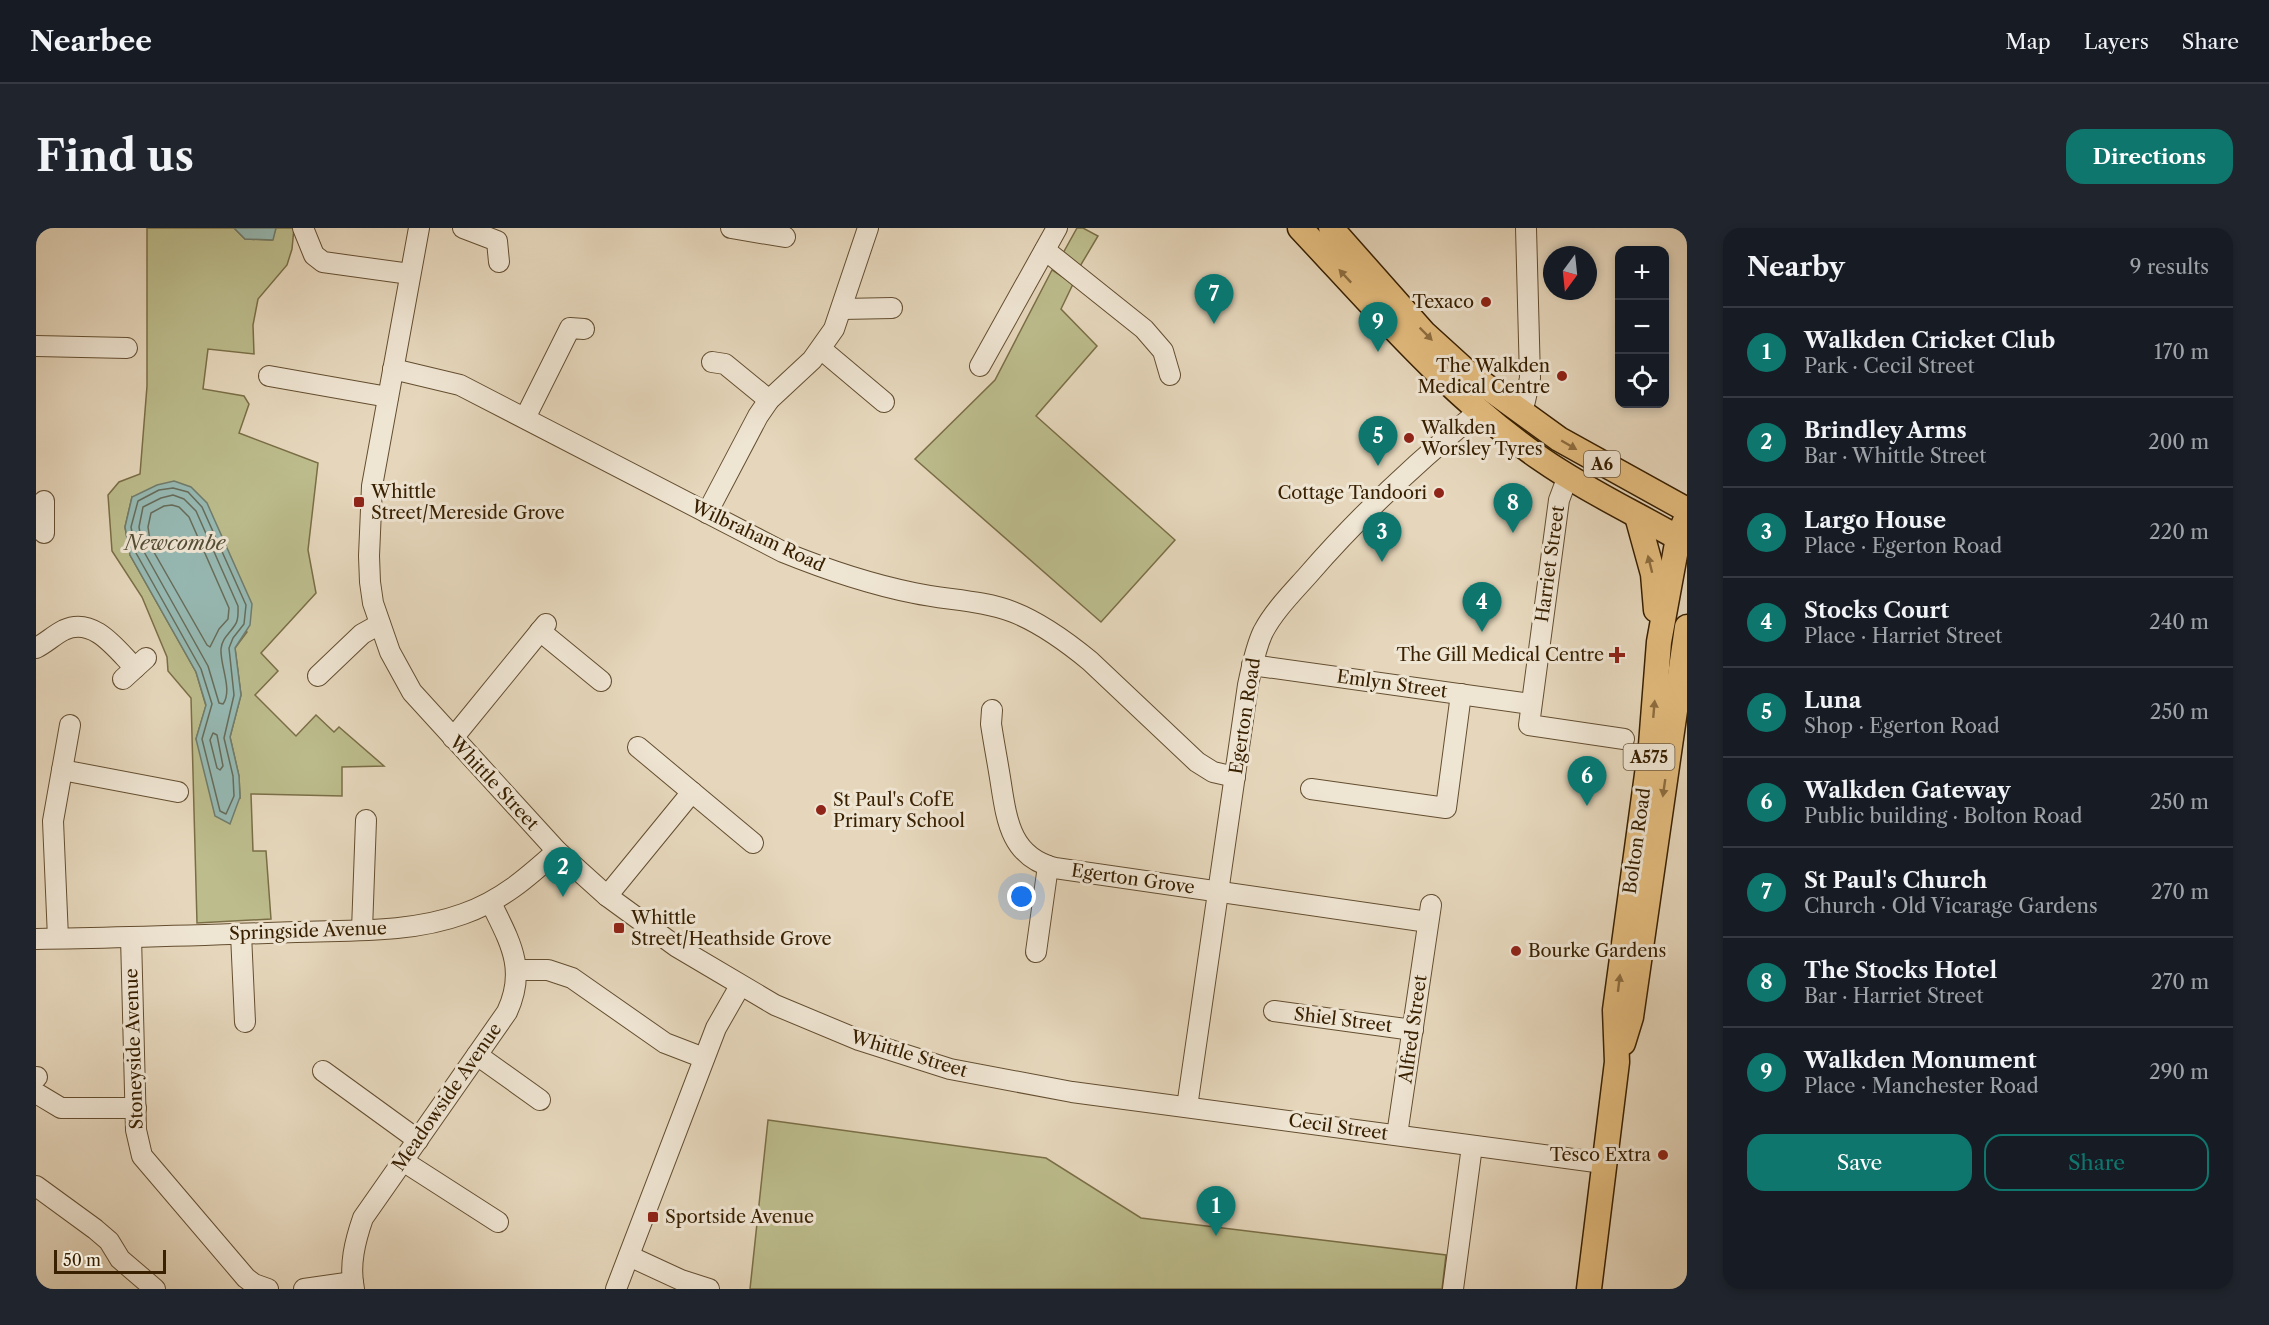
<!DOCTYPE html>
<meta charset="utf-8">
<style>
body{margin:0;font-family:"Libre Caslon Text",serif;background:#20242c;color:#f1f3f6}
.controls{position:absolute;right:18px;top:18px;display:grid;overflow:hidden;border-radius:12px;box-shadow:0 3px 9px #0003}
.controls button{width:54px;height:54px;display:grid;place-items:center;padding:0;border:0;border-bottom:2px solid #363941;background:#171b24;color:#f1f3f6;font:30px sans-serif}
.compass{position:absolute;left:1507px;top:18px;width:54px;height:54px;border-radius:50%;background:#171b24;box-shadow:0 3px 9px #0003;rotate:195deg}
.scale{position:absolute;left:18px;bottom:15px;width:112px;box-sizing:border-box;padding-left:6px;border:3px solid #382001;border-top:0;font-size:16px;line-height:21px;white-space:nowrap;color:#382001;-webkit-text-stroke:4px #efe5d3;paint-order:stroke}
.you{position:absolute;left:986px;top:669px;width:21px;height:21px;margin:-15px;border:4px solid #fff;border-radius:50%;background:#1a73e8;box-shadow:0 0 0 9px #1a73e833}
.badge{display:grid;place-items:center;width:39px;height:39px;border-radius:50%;background:#0f766e;color:#fff;font-size:20px;font-weight:700}
.pin{position:absolute;translate:-50% -50px;filter:drop-shadow(0 2px 3px #0008)}
.pin::after{content:'';position:absolute;top:32px;width:21px;height:18px;background:inherit;clip-path:polygon(0 0,100% 0,50% 100%)}
.list{margin:0;padding:0;list-style:none}
h2{display:flex;justify-content:space-between;align-items:center;height:78px;margin:0;padding:0 24px;font-size:26px}
h2 small{font-size:20px;font-weight:400;color:#9ea1a6}
.list li{display:grid;grid-template-columns:39px 1fr auto;gap:18px;align-items:center;box-sizing:border-box;height:90px;padding:0 24px;border-top:2px solid #363941}
.list b{display:block;font-size:22px;white-space:nowrap}
.list p{margin:0;font-size:20px;white-space:nowrap;color:#9ea1a6}
.list em{font-size:20px;font-style:normal;color:#9ea1a6}
.actions{display:flex;gap:12px;padding:18px 24px}
.actions a{flex:1;padding:14px 0;border:2px solid #0f766e;border-radius:18px;text-align:center;font-size:21px;color:#0f766e}
.actions .main{background:#0f766e;color:#fff}
.icon{flex:none;width:33px;height:33px;fill:none;stroke:currentColor;stroke-width:2;stroke-linecap:round;stroke-linejoin:round}
.map{position:relative;flex:none;width:1651px;height:1061px;overflow:hidden;border-radius:18px}
header{display:flex;align-items:center;gap:36px;box-sizing:border-box;height:84px;padding:0 30px;background:#171b24;border-bottom:2px solid #363941}
header strong{font-size:28px}
nav{display:flex;gap:33px;margin-inline-start:auto;font-size:21px}
.intro{display:flex;align-items:center;justify-content:space-between;box-sizing:border-box;height:144px;padding:0 36px}
h1{margin:0;font-size:42px}
.button{padding:15px 27px;border-radius:18px;background:#0f766e;color:#fff;font-size:21px;font-weight:700}
main{display:flex;gap:36px;padding:0 36px}
aside{flex:1;background:#171b24;border-radius:18px;box-shadow:0 3px 9px #0003}
.map>svg:first-child{display:block}
.green{fill:#bcbc8c;stroke:#7a6e46;stroke-width:1.5;fill-rule:evenodd}
.water{fill:#96b9b3;stroke:#707c6c;stroke-width:1.5}
.lines{fill:none;stroke-linecap:round;stroke-linejoin:round}
.shore{stroke:#676c5a;stroke-width:1.5}
.minor-casing{stroke:#644e30;stroke-width:22}
.major-casing{stroke:#382001;stroke-width:27}
.minor{stroke:#efe5d3;stroke-width:20}
.major{stroke:#e3bc7e;stroke-width:24}
.oneway{fill:#8e6e40}
.poi-dot{fill:#8f2418;stroke:#efe5d3;stroke-width:2}
.labels{text-anchor:middle;dominant-baseline:central;stroke-width:6;stroke-linejoin:round;paint-order:stroke}
.shield{fill:#efe5d3;stroke:#6f5b40;stroke-width:1.5}
.shield-label{font-size:16px;font-weight:bold;fill:#382001}
.poi-label{font-size:18px;fill:#382001;stroke:#efe5d3;text-anchor:start}
.street-label{font-size:18px;fill:#382001;stroke:#efe5d3}
.water-label{font-size:20px;font-style:italic;fill:#544e36;stroke:#efe5d3}
</style>
<header>
<strong>Nearbee</strong>
<nav><a>Map</a><a>Layers</a><a>Share</a></nav>
</header>
<div class="intro"><h1>Find us</h1><a class="button">Directions</a></div>
<main>
<div class="map">
<svg width="1651" height="1061" viewBox="0 0 1651 1061">
<rect width="100%" height="100%" fill="#e6d7bc"/>
<filter id="stains"><feTurbulence type="fractalNoise" baseFrequency=".00333" numOctaves="4"/><feColorMatrix values="0 0 0 0 .2 0 0 0 0 .09 0 0 0 0 .02 0 0 0 .5 -.17"/></filter>
<radialGradient id="worn" r=".72"><stop offset=".6" stop-color="#630" stop-opacity="0"/><stop offset="1" stop-color="#630" stop-opacity=".3"/></radialGradient>
<g class="green">
<path d="M111 0H198L209 11 236 12 240 0H258L256 21 251 37 222 71 217 97 218 126 172 121 167 161 208 168 213 176 203 205 282 235 272 322 280 365 225 425 242 443 219 467 260 508 280 487 298 504 303 499 348 538 306 539V568L215 566 217 623H230L235 691 161 695 155 470 132 443 131 429 106 369 76 323 72 267 83 254 104 246 111 158ZM96 269 211 404 199 420 205 467 194 509 203 548 204 569 160 511 170 478 160 444 94 327 89 299Z"/>
<polygon points="1041,0 1047,0 1062,8 1043,40 1026,27"/>
<polygon points="1016,42 1037,56 1025,81 1061,118 1000,188 1139,312 1065,394 879,231 959,152"/>
<polygon points="732,892 1010,930 1105,990 1410,1027 1406,1061 714,1061"/>
</g>
<g class="water">
<polygon points="198,0 240,0 237,12 209,11"/>
<polygon points="138,253 155,259 171,275 216,376 214,397 199,420 205,467 194,509 203,548 204,569 194,596 179,588 160,511 170,477 160,444 94,327 89,299 96,269 121,257"/>
</g>
<g class="lines">
<g class="shore">
<polygon points="137,260 152,264 166,279 210,377 208,396 197,410 193,420 198,467 188,510 197,548 198,568 190,586 184,583 166,511 176,476 165,441 100,325 95,299 102,273 123,262"/>
<path d="M137 267 148 271 160 283 202 378C202 384 203 392 199 397 194 405 186 410 185 421 184 438 197 462 187 476L183 475 172 438 107 322 103 299 107 279 125 270Z"/>
<polygon points="136,277 143,279 153,289 193,380 192,391 183,401 174,419 171,417 115,319 112,299 115,285 128,278"/>
<polygon points="177,505 181,507 187,538 184,542 181,540 174,512"/>
</g>
<g class="minor-casing">
<g id="minor">
<polyline points="267,0 278,27 287,34 374,46"/>
<polyline points="383,0 336,258 333,328 334,354 337,375 354,424 376,464 521,623 571,668 641,719 739,777 823,812 914,841 1036,864 1567,935"/>
<polyline points="427,0 461,13 463,34"/>
<polyline points="695,0 749,9"/>
<polyline points="1009,22 1108,101 1127,123 1134,147"/>
<polyline points="806,81 856,80"/>
<polyline points="0,118 91,120"/>
<polyline points="785,121 848,174"/>
<polyline points="676,134 689,136 733,172"/>
<polyline points="944,138 1021,0"/>
<path d="M357 141 424 157 747 324C789 341 833 356 878 365 910 372 946 372 977 384 1005 395 1031 414 1054 433L1161 534 1177 544 1199 549"/>
<polyline points="233,148 352,169"/>
<polyline points="1484,184 1489,173 1494,150 1490,0"/>
<polyline points="489,190 534,100 548,101"/>
<polyline points="1532,248 1523,272 1493,497 1588,511"/>
<polyline points="8,273 8,305"/>
<polyline points="671,285 722,188 733,172 776,132 798,101 832,0"/>
<polyline points="504,403 565,453"/>
<path d="M0 420C10 415 18 407 28 402 58 388 81 422 99 440"/>
<polyline points="1216,437 1495,476"/>
<polyline points="282,448 326,406 344,396"/>
<polyline points="87,451 110,430"/>
<path d="M956 482 955 496C958 516 962 536 965 556 971 595 976 629 1019 640L1392 694"/>
<polyline points="417,510 510,396"/>
<polyline points="602,519 717,615"/>
<polyline points="26,542 142,564"/>
<polyline points="1275,561 1410,580 1425,466"/>
<polyline points="571,668 656,564"/>
<polyline points="326,702 330,592"/>
<polyline points="205,706 209,794"/>
<polyline points="95,709 100,902 106,928 210,1050 218,1056 232,1061"/>
<polyline points="22,710 17,593 34,497"/>
<path d="M0 711C87 710 174 707 260 704 316 702 375 705 427 686 465 673 492 649 521 623"/>
<polyline points="1000,724 1012,638"/>
<polyline points="481,742 512,742 536,750 629,815 668,830"/>
<polyline points="1238,783 1377,802"/>
<polyline points="441,827 504,872"/>
<polyline points="287,843 382,912"/>
<polyline points="0,850 1,849"/>
<polyline points="0,865 25,880 100,880"/>
<path d="M1151 879 1212 457C1216 439 1219 421 1227 404 1238 383 1256 365 1272 347 1323 288 1382 233 1443 183"/>
<polyline points="1361,907 1395,677"/>
<polyline points="367,933 462,994"/>
<polyline points="0,958 59,1001 73,1013 84,1031 119,1061"/>
<polyline points="593,1028 645,1052 673,1061"/>
<polyline points="268,1061 317,1054"/>
<path d="M318 1061C313 1037 319 1013 327 990L471 784C491 741 474 714 455 675"/>
<polyline points="580,1061 680,800 704,758"/>
<polyline points="1417,1061 1436,918"/>
</g>
</g>
<g class="major-casing">
<g id="major">
<path d="M1264 0C1340 81 1413 167 1505 231 1551 263 1603 287 1651 315"/>
<polyline points="1295,0 1388,105 1432,145 1523,211 1651,282"/>
<polyline points="1601,288 1617,346 1620,382"/>
<polyline points="1587,815 1595,789 1651,399"/>
<polyline points="1553,1061 1581,834 1579,782 1615,517 1623,414 1642,310 1651,288"/>
</g>
</g>
<use href="#minor" class="minor"/>
<use href="#major" class="major"/>
</g>
<defs><path id="oneway-solid" d="M-6-.8H1V-3.2L6.5 0L1 3.2V.8H-6Z" transform="scale(1.5)"/></defs>
<g class="oneway">
<use href="#oneway-solid" transform="translate(1309 48) rotate(-133)"/>
<use href="#oneway-solid" transform="translate(1390 106) rotate(45)"/>
<use href="#oneway-solid" transform="translate(1533 217) rotate(30)"/>
<use href="#oneway-solid" transform="translate(1614 336) rotate(-104)"/>
<use href="#oneway-solid" transform="translate(1618 481) rotate(-85)"/>
<use href="#oneway-solid" transform="translate(1628 560) rotate(98)"/>
<use href="#oneway-solid" transform="translate(1583 755) rotate(-83)"/>
</g>
<g class="poi-dot">
<circle cx="1450" cy="74" r="6"/>
<circle cx="1526" cy="148" r="6"/>
<circle cx="1373" cy="210" r="6"/>
<circle cx="1403" cy="265" r="6"/>
<rect x="317" y="268" width="12" height="12" rx="3"/>
<path d="M1578 418h6v6h6v6h-6v6h-6v-6h-6v-6h6z"/>
<circle cx="785" cy="582" r="6"/>
<rect x="577" y="694" width="12" height="12" rx="3"/>
<circle cx="1480" cy="723" r="6"/>
<circle cx="1627" cy="927" r="6"/>
<rect x="611" y="983" width="12" height="12" rx="3"/>
</g>
<g class="labels">
<g class="shield">
<rect x="1548" y="223" width="36" height="26" rx="4.5"/>
<rect x="1587.5" y="516" width="51" height="26" rx="4.5"/>
</g>
<g class="shield-label">
<text x="1566" y="236">A6</text>
<text x="1613" y="529">A575</text>
</g>
<g class="poi-label">
<text x="1438" y="74" text-anchor="end">Texaco</text>
<text x="1514" y="138" text-anchor="end">The Walkden<tspan x="1514" dy="21">Medical Centre</tspan></text>
<text x="1385" y="200">Walkden<tspan x="1385" dy="21">Worsley Tyres</tspan></text>
<text x="335" y="264">Whittle<tspan x="335" dy="21">Street/Mereside Grove</tspan></text>
<text x="1391" y="265" text-anchor="end">Cottage Tandoori</text>
<text x="1568" y="427" text-anchor="end">The Gill Medical Centre</text>
<text x="797" y="572">St Paul's CofE<tspan x="797" dy="21">Primary School</tspan></text>
<text x="595" y="690">Whittle<tspan x="595" dy="21">Street/Heathside Grove</tspan></text>
<text x="1492" y="723">Bourke Gardens</text>
<text x="1615" y="927" text-anchor="end">Tesco Extra</text>
<text x="629" y="989">Sportside Avenue</text>
</g>
<g class="street-label">
<text transform="translate(722 308) rotate(25)">Wilbraham Road</text>
<text transform="translate(1514 336) rotate(-82)">Harriet Street</text>
<text transform="translate(1356 456) rotate(8)">Emlyn Street</text>
<text transform="translate(1209 488) rotate(-81)">Egerton Road</text>
<text transform="translate(458 555) rotate(47)">Whittle Street</text>
<text transform="translate(1601 613) rotate(-82)">Bolton Road</text>
<text transform="translate(1097 651) rotate(8)">Egerton Grove</text>
<text transform="translate(272 703) rotate(-2)">Springside Avenue</text>
<text transform="translate(1307 792) rotate(7)">Shiel Street</text>
<text transform="translate(1377 801) rotate(-82)">Alfred Street</text>
<text transform="translate(98 821) rotate(-92)">Stoneyside Avenue</text>
<text transform="translate(873 826) rotate(17)">Whittle Street</text>
<text transform="translate(411 869) rotate(-55)">Meadowside Avenue</text>
<text transform="translate(1302 899) rotate(8)">Cecil Street</text>
</g>
<g class="water-label">
<text x="139" y="315">Newcombe</text>
</g>
</g>
<rect width="100%" height="100%" filter="url(#stains)"/>
<rect width="100%" height="100%" fill="url(#worn)"/>
</svg>
<div class="controls">
<button>+</button>
<button>−</button>
<button><svg class="icon" aria-label="locate" viewBox="0 0 24 24"><circle cx="12" cy="12" r="6"/><path d="M12 2v4M12 18v4M2 12h4M18 12h4"/></svg></button>
</div>
<svg class="compass" viewBox="-18 -18 36 36"><path d="M0-13l5 13h-10z" fill="#e53935"/><path d="M0 13l5-13h-10z" fill="#9ea1a6"/></svg>
<div class="scale">50 m</div>
<div class="you"></div>
<div class="pin badge" style="left:1180px;top:1008px">1</div>
<div class="pin badge" style="left:527px;top:669px">2</div>
<div class="pin badge" style="left:1346px;top:334px">3</div>
<div class="pin badge" style="left:1446px;top:404px">4</div>
<div class="pin badge" style="left:1342px;top:238px">5</div>
<div class="pin badge" style="left:1551px;top:578px">6</div>
<div class="pin badge" style="left:1178px;top:96px">7</div>
<div class="pin badge" style="left:1477px;top:305px">8</div>
<div class="pin badge" style="left:1342px;top:124px">9</div>
</div>
<aside>
<h2>Nearby<small>9 results</small></h2>
<ul class="list">
<li><span class="badge">1</span><div><b>Walkden Cricket Club</b><p>Park · Cecil Street</p></div><em>170 m</em></li>
<li><span class="badge">2</span><div><b>Brindley Arms</b><p>Bar · Whittle Street</p></div><em>200 m</em></li>
<li><span class="badge">3</span><div><b>Largo House</b><p>Place · Egerton Road</p></div><em>220 m</em></li>
<li><span class="badge">4</span><div><b>Stocks Court</b><p>Place · Harriet Street</p></div><em>240 m</em></li>
<li><span class="badge">5</span><div><b>Luna</b><p>Shop · Egerton Road</p></div><em>250 m</em></li>
<li><span class="badge">6</span><div><b>Walkden Gateway</b><p>Public building · Bolton Road</p></div><em>250 m</em></li>
<li><span class="badge">7</span><div><b>St Paul's Church</b><p>Church · Old Vicarage Gardens</p></div><em>270 m</em></li>
<li><span class="badge">8</span><div><b>The Stocks Hotel</b><p>Bar · Harriet Street</p></div><em>270 m</em></li>
<li><span class="badge">9</span><div><b>Walkden Monument</b><p>Place · Manchester Road</p></div><em>290 m</em></li>
</ul>
<div class="actions"><a class="main">Save</a><a>Share</a></div>
</aside>
</main>
